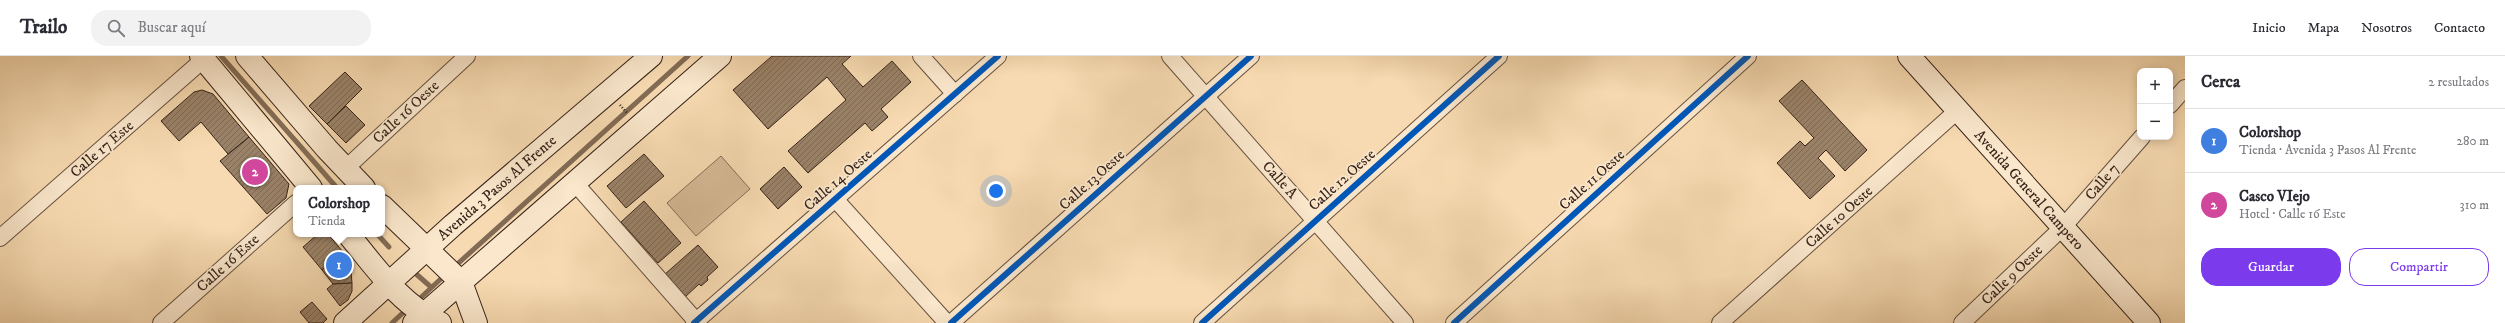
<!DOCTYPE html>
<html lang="es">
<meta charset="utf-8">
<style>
body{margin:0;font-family:"IM FELL DW Pica",serif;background:#f2f2f3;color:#2b2b33}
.controls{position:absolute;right:12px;top:12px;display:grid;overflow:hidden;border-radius:8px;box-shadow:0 2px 10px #0003}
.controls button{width:36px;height:36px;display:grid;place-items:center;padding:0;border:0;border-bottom:1px solid #e1e1e2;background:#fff;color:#2b2b33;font:20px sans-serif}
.you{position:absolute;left:996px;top:135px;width:14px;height:14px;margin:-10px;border:3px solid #fff;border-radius:50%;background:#1a73e8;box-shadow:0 0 0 6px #1a73e833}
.badge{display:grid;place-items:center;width:26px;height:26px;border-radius:50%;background:#7c3aed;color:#fff;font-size:13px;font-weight:700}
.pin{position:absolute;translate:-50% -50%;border:2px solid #fff;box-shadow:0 1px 4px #0006}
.popup{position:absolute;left:293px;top:129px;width:92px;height:52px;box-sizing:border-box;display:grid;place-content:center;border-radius:8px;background:#fff;filter:drop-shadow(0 1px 3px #0005);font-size:13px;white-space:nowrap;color:#7c7c81}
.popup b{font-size:15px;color:#2b2b33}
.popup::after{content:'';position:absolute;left:50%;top:100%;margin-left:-8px;border:8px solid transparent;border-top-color:#fff}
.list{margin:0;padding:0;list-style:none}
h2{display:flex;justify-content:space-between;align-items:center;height:52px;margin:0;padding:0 16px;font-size:17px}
h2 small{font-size:13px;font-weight:400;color:#7c7c81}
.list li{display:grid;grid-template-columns:26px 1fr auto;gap:12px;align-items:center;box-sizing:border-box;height:64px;padding:0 16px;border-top:1px solid #e1e1e2}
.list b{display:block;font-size:15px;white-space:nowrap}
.list p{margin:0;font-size:13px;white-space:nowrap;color:#7c7c81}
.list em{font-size:13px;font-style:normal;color:#7c7c81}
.actions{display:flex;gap:8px;padding:12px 16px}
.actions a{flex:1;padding:9px 0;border:1px solid #7c3aed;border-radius:16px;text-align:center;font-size:14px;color:#7c3aed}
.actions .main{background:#7c3aed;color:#fff}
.icon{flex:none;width:22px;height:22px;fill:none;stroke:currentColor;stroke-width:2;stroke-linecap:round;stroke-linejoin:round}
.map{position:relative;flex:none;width:2185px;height:267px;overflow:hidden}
header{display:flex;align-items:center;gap:24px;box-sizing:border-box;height:56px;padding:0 20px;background:#fff;border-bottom:1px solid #e1e1e2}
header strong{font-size:19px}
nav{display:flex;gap:22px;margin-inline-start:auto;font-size:14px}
.search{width:280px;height:36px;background:#f2f2f3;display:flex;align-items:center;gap:10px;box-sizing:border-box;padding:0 14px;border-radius:16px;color:#7c7c81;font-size:15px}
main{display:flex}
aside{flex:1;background:#fff}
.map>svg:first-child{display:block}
.green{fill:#d6bb97;stroke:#866e58}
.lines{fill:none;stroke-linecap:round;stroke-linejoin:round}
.stream{stroke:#826b55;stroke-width:5}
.building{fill:url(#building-hatch);stroke:#362219}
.street-casing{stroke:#66503f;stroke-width:18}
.secondary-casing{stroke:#362219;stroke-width:24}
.path{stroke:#362219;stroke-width:2.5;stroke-dasharray:1 2;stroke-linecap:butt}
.street{stroke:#fae7cc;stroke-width:16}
.secondary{stroke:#fae7cc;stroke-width:22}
.cycleway-casing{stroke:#fae7cc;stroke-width:8}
.cycleway{stroke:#0057b8;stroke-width:6}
.labels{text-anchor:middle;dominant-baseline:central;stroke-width:3.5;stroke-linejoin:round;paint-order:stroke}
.street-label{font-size:15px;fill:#362219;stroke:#fae7cc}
</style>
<header>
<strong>Trailo</strong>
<div class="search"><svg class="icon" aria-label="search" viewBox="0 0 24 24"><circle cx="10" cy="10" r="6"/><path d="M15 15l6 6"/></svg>Buscar aquí</div>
<nav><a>Inicio</a><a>Mapa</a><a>Nosotros</a><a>Contacto</a></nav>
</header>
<main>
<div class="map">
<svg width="2185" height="267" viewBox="0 0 2185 267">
<defs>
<pattern id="building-hatch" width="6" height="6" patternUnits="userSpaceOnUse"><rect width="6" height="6" fill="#9a8268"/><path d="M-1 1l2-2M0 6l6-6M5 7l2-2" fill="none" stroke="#7e6a55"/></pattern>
</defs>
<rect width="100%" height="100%" fill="#f7dab1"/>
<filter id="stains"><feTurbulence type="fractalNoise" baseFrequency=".005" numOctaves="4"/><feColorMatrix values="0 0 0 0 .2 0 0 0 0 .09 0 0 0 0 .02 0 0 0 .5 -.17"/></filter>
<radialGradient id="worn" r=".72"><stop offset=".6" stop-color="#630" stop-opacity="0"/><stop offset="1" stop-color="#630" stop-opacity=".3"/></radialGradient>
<polygon class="green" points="721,100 750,133 696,180 667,147"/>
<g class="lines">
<g class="stream">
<polyline points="221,0 337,132"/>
<polyline points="377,178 389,191"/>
<polyline points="453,212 688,0"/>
<polyline points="415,217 431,231"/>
<polyline points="416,246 445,219"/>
<polyline points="392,267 408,252"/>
</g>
</g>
<g class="building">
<polygon points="772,0 851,0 842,8 863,31 892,5 911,26 881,53 888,61 872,75 865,67 808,117 788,95 846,44 827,21 768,73 733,34"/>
<polygon points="345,16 362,33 327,68 309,50"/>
<polygon points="1802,24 1867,94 1845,115 1826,94 1818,102 1835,120 1810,143 1777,107 1800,85 1805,90 1814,82 1779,45"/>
<polygon points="202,34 213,38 249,81 228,98 201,66 179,85 161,65 194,36"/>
<polygon points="346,50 365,69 346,87 327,68"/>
<polygon points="249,81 289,128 286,142 267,158 220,105"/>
<polygon points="644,98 664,120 626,152 607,130"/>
<polygon points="784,111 802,131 778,153 760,133"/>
<polygon points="644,145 681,187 658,207 621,166"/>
<polygon points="318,178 328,178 343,196 322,214 303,191"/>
<polygon points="698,189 718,211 707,221 708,224 701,230 699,228 684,242 664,219"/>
<polygon points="343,196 350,204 352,227 333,228 322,214"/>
<polygon points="352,227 352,235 348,244 340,250 327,233 333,228"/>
<polygon points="312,246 327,263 323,267 309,267 300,256"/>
</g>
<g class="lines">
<g class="street-casing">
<g id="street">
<polyline points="921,0 955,38"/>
<polyline points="1170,0 1405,267"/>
<polyline points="2170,49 2185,32"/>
<polyline points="345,113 467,0"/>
<polyline points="574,126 696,265"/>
<polyline points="836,144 947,267"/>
<polyline points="0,182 204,3"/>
<polyline points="161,267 296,147"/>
<polyline points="694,267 998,0"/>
<polyline points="951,267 1251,0"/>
<polyline points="1202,267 1499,0"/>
<polyline points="1454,267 1748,0"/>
<polyline points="1720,267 1957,55"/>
<polyline points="1962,267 2063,171 2142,81"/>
</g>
</g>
<g class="secondary-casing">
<g id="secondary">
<polyline points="201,0 311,132"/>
<polyline points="247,0 327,93 364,132"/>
<polyline points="1909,0 2149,267"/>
<polyline points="382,150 461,226 476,267"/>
<path d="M348 178C376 212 400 248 440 267"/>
<polyline points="345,267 453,169 651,0"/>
<polyline points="414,267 720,0"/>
</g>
</g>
<polyline class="path" points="620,49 627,57"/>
<use href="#street" class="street"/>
<use href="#secondary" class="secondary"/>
<g class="cycleway-casing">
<g id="cycleway">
<polyline points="694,267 998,0"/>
<polyline points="951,267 1251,0"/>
<polyline points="1202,267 1499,0"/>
<polyline points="1454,267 1748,0"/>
</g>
</g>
<use href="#cycleway" class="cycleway"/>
</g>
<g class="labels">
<g class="street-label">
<text transform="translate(406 56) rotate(-43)">Calle 16 Oeste</text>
<text transform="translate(102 93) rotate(-41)">Calle 17 Este</text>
<text transform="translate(838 124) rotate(-41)">Calle 14 Oeste</text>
<text transform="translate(1092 124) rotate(-42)">Calle 13 Oeste</text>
<text transform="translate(1280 124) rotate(48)">Calle A</text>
<text transform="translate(1342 124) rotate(-42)">Calle 12 Oeste</text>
<text transform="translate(1592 124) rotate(-42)">Calle 11 Oeste</text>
<text transform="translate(2102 126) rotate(-49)">Calle 7</text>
<text transform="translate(497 132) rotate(-41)">Avenida 3 Pasos Al Frente</text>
<text transform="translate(2029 134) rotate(48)">Avenida General Campero</text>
<text transform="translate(1839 161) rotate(-42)">Calle 10 Oeste</text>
<text transform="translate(228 207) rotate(-42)">Calle 16 Este</text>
<text transform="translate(2012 219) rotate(-44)">Calle 9 Oeste</text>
</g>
</g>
<rect width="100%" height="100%" filter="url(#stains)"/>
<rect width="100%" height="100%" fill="url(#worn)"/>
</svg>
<div class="controls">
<button>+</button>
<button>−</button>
</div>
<div class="you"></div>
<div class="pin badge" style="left:339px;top:209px;background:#3f7fe0">1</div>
<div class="popup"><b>Colorshop</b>Tienda</div>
<div class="pin badge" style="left:255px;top:116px;background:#d1479c">2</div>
</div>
<aside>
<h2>Cerca<small>2 resultados</small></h2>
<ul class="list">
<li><span class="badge" style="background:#3f7fe0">1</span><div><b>Colorshop</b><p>Tienda · Avenida 3 Pasos Al Frente</p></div><em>280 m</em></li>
<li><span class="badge" style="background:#d1479c">2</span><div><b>Casco VIejo</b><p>Hotel · Calle 16 Este</p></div><em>310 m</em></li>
</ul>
<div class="actions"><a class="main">Guardar</a><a>Compartir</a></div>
</aside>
</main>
